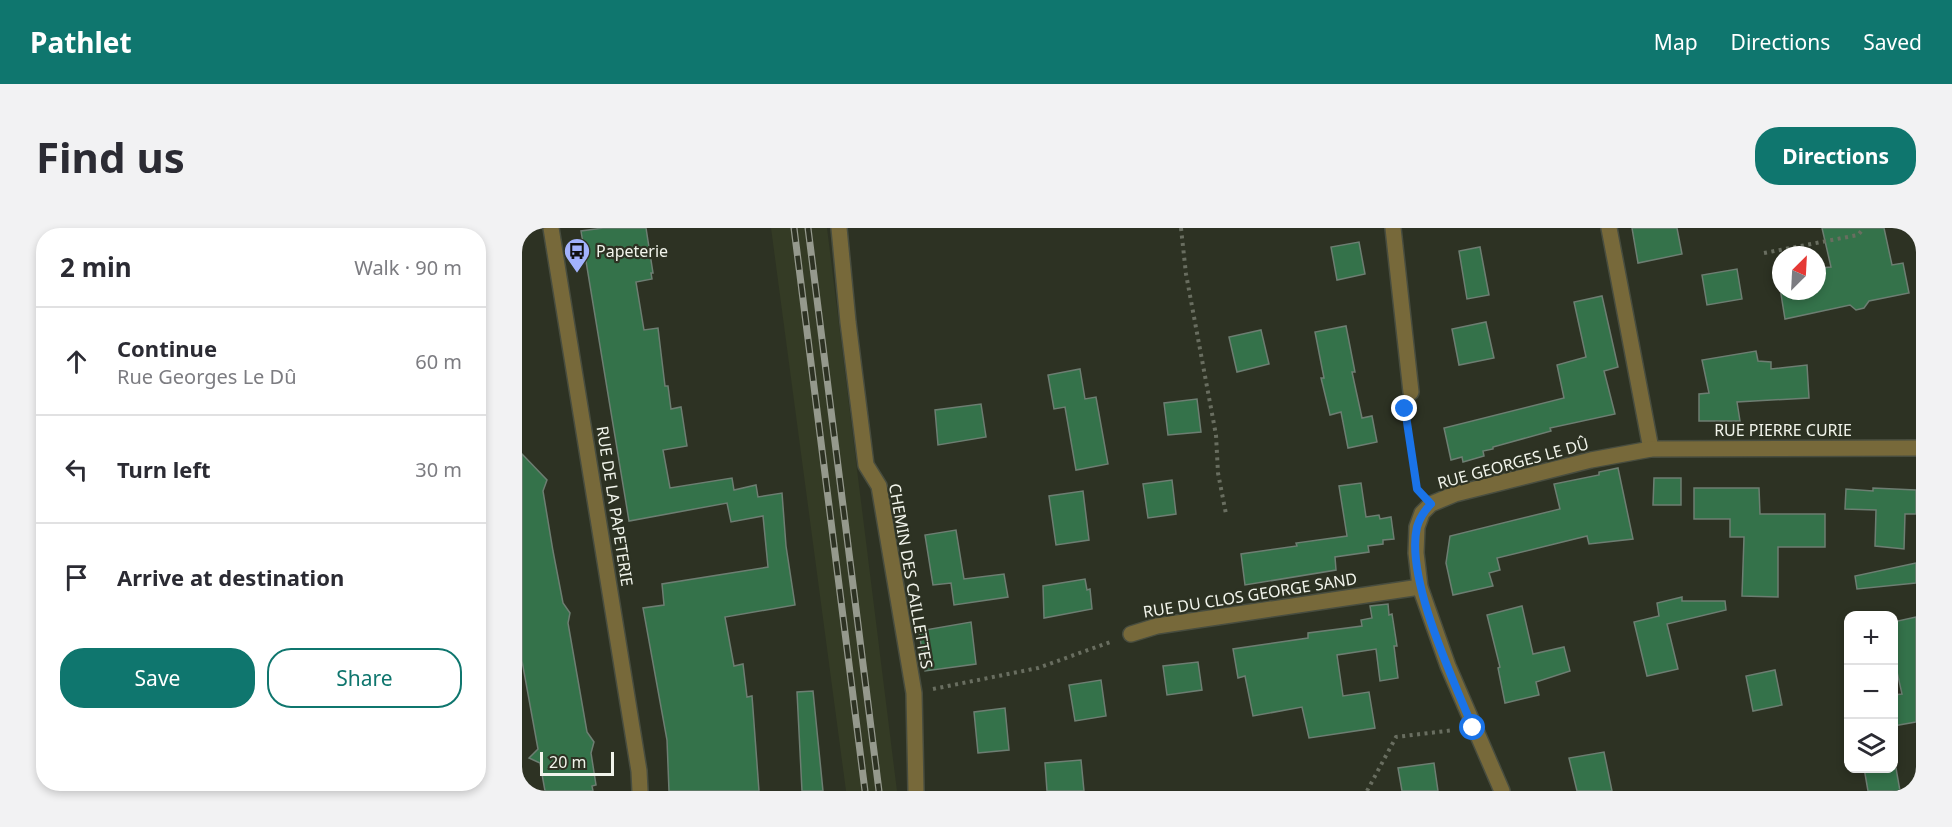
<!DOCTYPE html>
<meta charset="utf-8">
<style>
body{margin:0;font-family:"Noto Sans",sans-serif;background:#f2f2f3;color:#2b2b33}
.controls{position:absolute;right:18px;bottom:18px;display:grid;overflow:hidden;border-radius:12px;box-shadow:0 3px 9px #0003}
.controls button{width:54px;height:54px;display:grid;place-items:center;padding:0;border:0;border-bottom:2px solid #e1e1e2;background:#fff;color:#2b2b33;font:30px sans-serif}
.compass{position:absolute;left:1250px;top:18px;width:54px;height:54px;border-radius:50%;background:#fff;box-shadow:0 3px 9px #0003;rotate:24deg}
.scale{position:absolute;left:18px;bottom:15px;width:74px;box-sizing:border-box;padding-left:6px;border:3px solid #f1f4eb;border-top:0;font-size:16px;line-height:21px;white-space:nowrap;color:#f1f4eb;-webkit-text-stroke:4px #2d3223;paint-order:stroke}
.stop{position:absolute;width:18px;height:18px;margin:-14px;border:4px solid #1a73e8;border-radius:50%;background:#fff}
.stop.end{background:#1a73e8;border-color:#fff;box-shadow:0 2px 6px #0008}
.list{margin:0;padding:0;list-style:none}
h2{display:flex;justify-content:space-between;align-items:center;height:78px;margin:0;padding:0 24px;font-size:26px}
h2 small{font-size:20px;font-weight:400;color:#7c7c81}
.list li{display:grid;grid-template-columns:39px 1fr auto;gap:18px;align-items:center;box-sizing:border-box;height:108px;padding:0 24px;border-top:2px solid #e1e1e2}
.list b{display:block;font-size:22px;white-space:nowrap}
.list p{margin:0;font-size:20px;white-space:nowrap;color:#7c7c81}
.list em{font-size:20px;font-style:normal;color:#7c7c81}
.actions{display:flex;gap:12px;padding:18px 24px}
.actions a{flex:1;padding:14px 0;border:2px solid #0f766e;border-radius:24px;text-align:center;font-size:21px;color:#0f766e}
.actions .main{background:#0f766e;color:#fff}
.icon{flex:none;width:33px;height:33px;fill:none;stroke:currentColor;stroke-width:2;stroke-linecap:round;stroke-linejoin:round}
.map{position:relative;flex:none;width:1394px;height:563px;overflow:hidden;border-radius:24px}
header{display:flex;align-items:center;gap:36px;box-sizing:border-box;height:84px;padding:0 30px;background:#0f766e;color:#fff}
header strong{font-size:28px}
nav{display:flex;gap:33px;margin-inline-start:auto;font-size:21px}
.intro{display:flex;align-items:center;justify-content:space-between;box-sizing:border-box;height:144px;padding:0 36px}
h1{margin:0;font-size:42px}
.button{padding:15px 27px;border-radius:24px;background:#0f766e;color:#fff;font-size:21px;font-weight:700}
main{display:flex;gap:36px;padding:0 36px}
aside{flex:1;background:#fff;border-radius:24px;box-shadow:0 3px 9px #0003}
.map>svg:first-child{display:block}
.built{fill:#343b25}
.building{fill:#34724a;stroke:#6d7e72;stroke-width:1.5}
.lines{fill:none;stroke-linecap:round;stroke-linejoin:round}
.minor-casing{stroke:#484d3f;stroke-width:18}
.path{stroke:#696e60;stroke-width:4;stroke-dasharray:3 4.5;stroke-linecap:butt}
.minor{stroke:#77693a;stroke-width:15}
.rail-casing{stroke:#95998d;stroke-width:7}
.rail{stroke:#2d3223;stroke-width:4.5;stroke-dasharray:14;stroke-linecap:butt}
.route{stroke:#1a73e8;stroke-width:8}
.labels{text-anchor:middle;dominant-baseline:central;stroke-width:4.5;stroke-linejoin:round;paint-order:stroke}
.poi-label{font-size:16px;fill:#f1f4eb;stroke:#2d3223;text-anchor:start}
.street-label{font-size:16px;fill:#f1f4eb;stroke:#2d3223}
</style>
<header>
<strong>Pathlet</strong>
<nav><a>Map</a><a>Directions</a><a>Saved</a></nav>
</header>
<div class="intro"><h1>Find us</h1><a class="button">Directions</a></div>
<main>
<aside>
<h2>2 min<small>Walk · 90 m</small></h2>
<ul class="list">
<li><svg class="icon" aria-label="ahead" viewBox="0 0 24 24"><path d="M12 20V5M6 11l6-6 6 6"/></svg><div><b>Continue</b><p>Rue Georges Le Dû</p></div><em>60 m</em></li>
<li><svg class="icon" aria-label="left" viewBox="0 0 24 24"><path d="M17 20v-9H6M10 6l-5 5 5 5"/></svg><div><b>Turn left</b></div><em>30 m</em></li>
<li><svg class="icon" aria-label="arrive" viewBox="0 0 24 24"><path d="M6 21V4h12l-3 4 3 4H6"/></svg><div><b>Arrive at destination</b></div></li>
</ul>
<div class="actions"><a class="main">Save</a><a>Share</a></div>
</aside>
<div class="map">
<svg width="1394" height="563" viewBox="0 0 1394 563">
<rect width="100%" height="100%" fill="#2d3223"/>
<polygon class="built" points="249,0 305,0 375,563 324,563"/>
<g class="building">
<polygon points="81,0 124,0 131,45 129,45 130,51 114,54 122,102 136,100 143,158 146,158 149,181 159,179 165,218 141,222 148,260 210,250 212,262 234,257 236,269 260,265 264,318 273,377 203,389 212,438 221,436 225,469 230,468 237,563 147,563 145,512 121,380 142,377 140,356 246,339 241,288 209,294 205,275 107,293 59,3"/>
<polygon points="1110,0 1155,0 1160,26 1116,35"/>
<polygon points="1300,0 1362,0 1370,37 1381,35 1387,65 1347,73 1342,80 1334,82 1328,77 1263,91 1258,60 1259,63 1295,63 1295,44 1298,40 1309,39"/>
<polygon points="837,14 843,46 815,52 809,19"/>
<polygon points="958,19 967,67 945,71 937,23"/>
<polygon points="1215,41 1220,71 1185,77 1180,47"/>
<polygon points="1080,68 1096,139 1082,143 1093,186 1028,200 1029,203 971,219 971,221 961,223 962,228 941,234 940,229 929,232 922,200 1042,170 1035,137 1064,129 1052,74"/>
<polygon points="964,94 972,130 937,137 930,101"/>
<polygon points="824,98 833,144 830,144 840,190 850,188 855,214 826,220 819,184 808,187 799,150 802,150 793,104"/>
<polygon points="739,102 747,136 715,144 707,109"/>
<polygon points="1234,123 1236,133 1249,134 1249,141 1285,137 1287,170 1215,174 1218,193 1177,193 1177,166 1187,165 1180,132"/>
<polygon points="558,141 563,171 574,169 586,236 554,242 543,179 532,181 526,147"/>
<polygon points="675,171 679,204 646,207 642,175"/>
<polygon points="459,176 464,209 416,217 413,182"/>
<polygon points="0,226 25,252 21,263 31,323 41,375 48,385 46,395 65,504 72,514 69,525 74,557 70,558 71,563 23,563 18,535 7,530 16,521 0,433"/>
<polygon points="1096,240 1111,311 1067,316 1065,308 975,330 978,342 967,345 971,358 931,367 924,335 928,308 1038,281 1032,256 1077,247 1077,244"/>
<polygon points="1132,250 1159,250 1159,277 1131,277"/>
<polygon points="650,252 654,286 626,290 621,256"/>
<polygon points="839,255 844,289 857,287 858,291 869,289 872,311 861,312 861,316 846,318 847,324 813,329 814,342 723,357 719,326 775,318 774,315 825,308 817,258"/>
<polygon points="1172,260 1237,260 1238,286 1303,286 1303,319 1256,319 1256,369 1220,368 1222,309 1208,309 1208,291 1172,291"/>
<polygon points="1351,260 1394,262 1394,286 1383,286 1382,321 1353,318 1354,282 1323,281 1324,261 1351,263"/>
<polygon points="561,263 567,312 534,317 527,268"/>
<polygon points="434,302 442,351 482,346 486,369 432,377 429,355 411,357 403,307"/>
<polygon points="1394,335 1394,355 1335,361 1333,348"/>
<polygon points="563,351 565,362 568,361 570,381 522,390 521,358"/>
<polygon points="1160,369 1160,373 1203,373 1204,382 1145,396 1156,441 1125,448 1112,394 1137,388 1135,375"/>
<polygon points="866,376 867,387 870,386 875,418 872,418 876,450 858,453 854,421 815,427 821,468 847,464 853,500 787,510 780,479 731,488 723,448 716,450 711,421 786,410 786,405 840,398 839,392 850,390 848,378"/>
<polygon points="1000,378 1011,426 1042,419 1048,443 1014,454 1017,467 983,475 976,440 978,439 965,387"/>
<polygon points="1394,389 1394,494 1371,498 1371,467 1380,466 1371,426 1371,394"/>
<polygon points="449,394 454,436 403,443 397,403"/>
<polygon points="676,434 680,462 645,467 641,438"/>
<polygon points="1253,442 1260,477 1231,483 1224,448"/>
<polygon points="579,452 584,488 553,493 547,457"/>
<polygon points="291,463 301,563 280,563 275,464"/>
<polygon points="483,480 487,522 456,525 452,484"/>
<polygon points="1082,524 1090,563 1055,563 1047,530"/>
<polygon points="559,532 562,563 525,563 523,535"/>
<polygon points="912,535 916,563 880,563 876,540"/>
<polygon points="1342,540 1374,540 1378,563 1346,563"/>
</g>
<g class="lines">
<g class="minor-casing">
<g id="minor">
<polyline points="29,0 117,543 118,563"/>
<polyline points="317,0 326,94 344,237 357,258 392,465 394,563"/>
<polyline points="871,0 889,164"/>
<polyline points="1087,0 1129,221"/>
<polyline points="609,406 635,398 898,359"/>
<polyline points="980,563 926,438 898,359 894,325 895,299 900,285 909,276 933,266 1069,232 1129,221 1394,220"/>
</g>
</g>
<g class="path">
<polyline points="659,0 664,46 694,207 696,245 704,286"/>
<polyline points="1242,25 1336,7 1342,0"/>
<polyline points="883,182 895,261 897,263"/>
<polyline points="411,461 516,440 591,413"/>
<polyline points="845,563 874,509 932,502"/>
</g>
<use href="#minor" class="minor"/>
<g class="rail-casing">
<g id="rail">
<polyline points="272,0 343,563"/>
<polyline points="286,0 357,563"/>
</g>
</g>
<use href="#rail" class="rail"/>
</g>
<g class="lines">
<path class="route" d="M883 181 895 261 909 276C902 283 898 289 895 299 883 350 931 451 951 500"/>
</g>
<defs>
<g id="bus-pin" transform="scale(1.35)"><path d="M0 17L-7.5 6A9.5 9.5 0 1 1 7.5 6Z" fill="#a2b2fd" stroke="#2d3223"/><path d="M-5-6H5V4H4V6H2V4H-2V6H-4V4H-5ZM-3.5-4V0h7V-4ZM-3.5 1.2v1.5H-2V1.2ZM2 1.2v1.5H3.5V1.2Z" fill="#111"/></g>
</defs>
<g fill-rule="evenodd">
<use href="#bus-pin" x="55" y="23"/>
</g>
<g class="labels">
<g class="poi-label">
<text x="74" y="23">Papeterie</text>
</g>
<g class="street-label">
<text x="1261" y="202">RUE PIERRE CURIE</text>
<text transform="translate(991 235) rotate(-15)">RUE GEORGES LE DÛ</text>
<text transform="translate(93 278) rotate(81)">RUE DE LA PAPETERIE</text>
<text transform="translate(389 348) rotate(80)">CHEMIN DES CAILLETTES</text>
<text transform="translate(728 367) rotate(-9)">RUE DU CLOS GEORGE SAND</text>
</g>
</g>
</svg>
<div class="controls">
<button>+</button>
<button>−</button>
<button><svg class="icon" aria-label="layers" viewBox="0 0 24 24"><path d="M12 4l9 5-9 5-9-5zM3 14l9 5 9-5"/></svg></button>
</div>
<svg class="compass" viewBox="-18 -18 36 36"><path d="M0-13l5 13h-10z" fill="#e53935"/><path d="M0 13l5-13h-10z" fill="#7c7c81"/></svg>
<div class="scale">20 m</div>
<div class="stop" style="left:951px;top:500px"></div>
<div class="stop end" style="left:883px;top:181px"></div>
</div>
</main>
